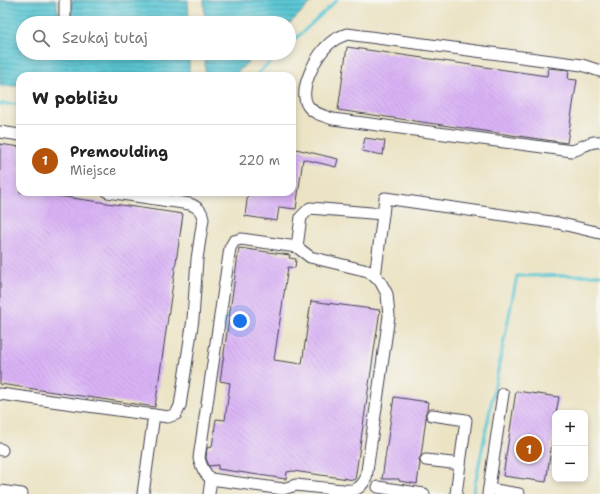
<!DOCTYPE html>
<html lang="pl">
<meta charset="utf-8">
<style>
body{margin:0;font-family:"Shantell Sans",sans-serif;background:#f6f6f6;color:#222}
.controls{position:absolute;right:12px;bottom:12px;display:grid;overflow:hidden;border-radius:8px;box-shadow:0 2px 6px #0003}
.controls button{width:36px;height:36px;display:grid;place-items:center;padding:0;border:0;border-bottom:1px solid #e0e0e0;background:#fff;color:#222;font:20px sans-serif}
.you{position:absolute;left:240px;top:321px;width:14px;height:14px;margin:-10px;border:3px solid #fff;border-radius:50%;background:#1a73e8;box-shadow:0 0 0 6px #1a73e833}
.badge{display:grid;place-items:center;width:26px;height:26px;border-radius:50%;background:#b45309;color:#fff;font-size:13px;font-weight:700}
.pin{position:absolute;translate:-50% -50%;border:2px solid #fff;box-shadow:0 1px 4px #0006}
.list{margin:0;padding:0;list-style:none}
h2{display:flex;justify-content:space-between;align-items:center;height:52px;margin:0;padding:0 16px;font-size:17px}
h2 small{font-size:13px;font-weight:400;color:#767676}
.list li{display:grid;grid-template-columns:26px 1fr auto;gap:12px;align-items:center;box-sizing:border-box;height:72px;padding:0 16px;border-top:1px solid #e0e0e0}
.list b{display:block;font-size:15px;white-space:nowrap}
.list p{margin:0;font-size:13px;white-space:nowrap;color:#767676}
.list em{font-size:13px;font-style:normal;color:#767676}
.icon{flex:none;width:22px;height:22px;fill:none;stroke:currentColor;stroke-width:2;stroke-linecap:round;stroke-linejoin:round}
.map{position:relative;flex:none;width:600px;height:494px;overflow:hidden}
.search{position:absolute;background:#fff;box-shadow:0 2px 6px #0003;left:16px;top:16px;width:280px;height:44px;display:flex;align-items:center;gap:10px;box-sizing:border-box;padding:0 14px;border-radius:22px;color:#767676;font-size:15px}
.panel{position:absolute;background:#fff;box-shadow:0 2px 6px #0003;left:16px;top:72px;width:280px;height:124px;border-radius:12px}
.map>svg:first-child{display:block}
.water{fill:url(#water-rules);stroke:#3e7488}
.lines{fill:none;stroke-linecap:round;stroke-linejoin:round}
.stream{stroke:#5bc7d4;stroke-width:3}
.building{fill:url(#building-back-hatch)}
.minor-casing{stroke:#403f50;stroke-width:13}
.minor{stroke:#fff;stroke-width:11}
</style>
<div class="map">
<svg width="600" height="494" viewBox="0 0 600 494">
<defs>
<pattern id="water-rules" width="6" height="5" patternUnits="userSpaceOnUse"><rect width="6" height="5" fill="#5bc7d4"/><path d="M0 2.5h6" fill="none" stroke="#4ba1ad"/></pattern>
<pattern id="building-back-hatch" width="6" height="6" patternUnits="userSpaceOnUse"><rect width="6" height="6" fill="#d9b2f5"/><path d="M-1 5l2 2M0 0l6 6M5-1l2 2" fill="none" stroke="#ba99d3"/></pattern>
</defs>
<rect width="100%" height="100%" fill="#f6f6f2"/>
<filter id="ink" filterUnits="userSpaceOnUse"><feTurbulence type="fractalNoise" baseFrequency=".025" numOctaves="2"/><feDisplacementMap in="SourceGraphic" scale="8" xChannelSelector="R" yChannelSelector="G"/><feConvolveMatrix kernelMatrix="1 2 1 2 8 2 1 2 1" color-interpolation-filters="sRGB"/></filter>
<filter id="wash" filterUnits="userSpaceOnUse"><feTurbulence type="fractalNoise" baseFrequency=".012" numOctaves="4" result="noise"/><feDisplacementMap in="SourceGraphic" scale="16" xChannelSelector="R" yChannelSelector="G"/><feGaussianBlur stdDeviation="0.9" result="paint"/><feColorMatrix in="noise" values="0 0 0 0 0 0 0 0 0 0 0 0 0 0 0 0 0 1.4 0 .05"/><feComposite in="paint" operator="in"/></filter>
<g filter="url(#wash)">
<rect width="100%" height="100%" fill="#ebe3c4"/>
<g class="water">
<polygon points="0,0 56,0 60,23 23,23 23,53 189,53 189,76 68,76 65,75 62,76 20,76 20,86 0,86"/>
<polygon points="72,0 188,0 189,23 70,23"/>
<polygon points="204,0 314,0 289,24 289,23 205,23"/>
<polygon points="205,53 258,53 233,76 207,76 205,75"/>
</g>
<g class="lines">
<g class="stream">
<polyline points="289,45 337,0"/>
<polyline points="255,76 280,53"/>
<polyline points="0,104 20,104"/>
<polyline points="473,494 517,276 600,275"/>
</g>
</g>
<g id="blocks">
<g class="building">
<polygon points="347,47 547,76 548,68 569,70 568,79 577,80 567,143 338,110"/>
<polygon points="365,138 385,141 383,155 362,151"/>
<polygon points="0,144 20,147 20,192 31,192 183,214 155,407 0,384"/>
<polygon points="292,148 338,159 336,167 303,159 296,209 279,207 277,221 245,216 248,192 292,192"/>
<polygon points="239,248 290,255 289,258 296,259 295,268 288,267 274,360 302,364 311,301 380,310 355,480 293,471 287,472 286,479 218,469 218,465 209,466 206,458 207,448 212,447 216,419 225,420 230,383 220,381"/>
<polygon points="516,391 559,397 556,413 555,413 555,422 546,482 503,476"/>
<polygon points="394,397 428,402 427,410 425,414 426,418 421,456 419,459 420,463 417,484 399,481 399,479 382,479"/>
</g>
</g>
</g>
<g filter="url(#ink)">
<use href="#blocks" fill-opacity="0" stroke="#403f50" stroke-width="1"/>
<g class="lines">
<g class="minor-casing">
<g id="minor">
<polyline points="65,0 65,23"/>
<path d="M600 71 582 65 347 34C341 36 335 39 330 43 317 54 297 90 308 106 314 114 324 116 333 119L572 151C575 150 579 149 581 147 588 144 592 141 600 142"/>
<polyline points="0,132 20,135"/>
<path d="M108 192 190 204C197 207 202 210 203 219L197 259 193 319 180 406 176 414 168 417 154 415"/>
<polyline points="297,247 301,217 310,208 383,214 385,198 558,223 600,233"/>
<polyline points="375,277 383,214"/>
<polyline points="0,394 154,415 143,494"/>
<polyline points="432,415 466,420 460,464"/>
<polyline points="0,449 2,450"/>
<polyline points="426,460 460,464 456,494"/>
<path d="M211 479C204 473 201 467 199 458L230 248 234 241 241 239 297 247 310 257 368 271 380 281 387 294 389 316 366 478C360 490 354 491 342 490"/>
<polyline points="378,487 424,494"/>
<polyline points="489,489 519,494"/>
<polyline points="0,491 22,494"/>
<polyline points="209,494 211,479 283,489 296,485 342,490 341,494"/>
<polyline points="488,494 503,394"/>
</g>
</g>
<use href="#minor" class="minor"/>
</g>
</g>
</svg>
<div class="controls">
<button>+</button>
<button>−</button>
</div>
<div class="you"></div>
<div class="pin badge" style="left:529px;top:449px">1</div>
<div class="search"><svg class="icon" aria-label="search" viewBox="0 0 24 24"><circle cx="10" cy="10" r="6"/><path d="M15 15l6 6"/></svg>Szukaj tutaj</div>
<section class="panel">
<h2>W pobliżu<small></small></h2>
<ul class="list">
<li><span class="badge">1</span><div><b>Premoulding</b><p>Miejsce</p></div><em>220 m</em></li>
</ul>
</section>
</div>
